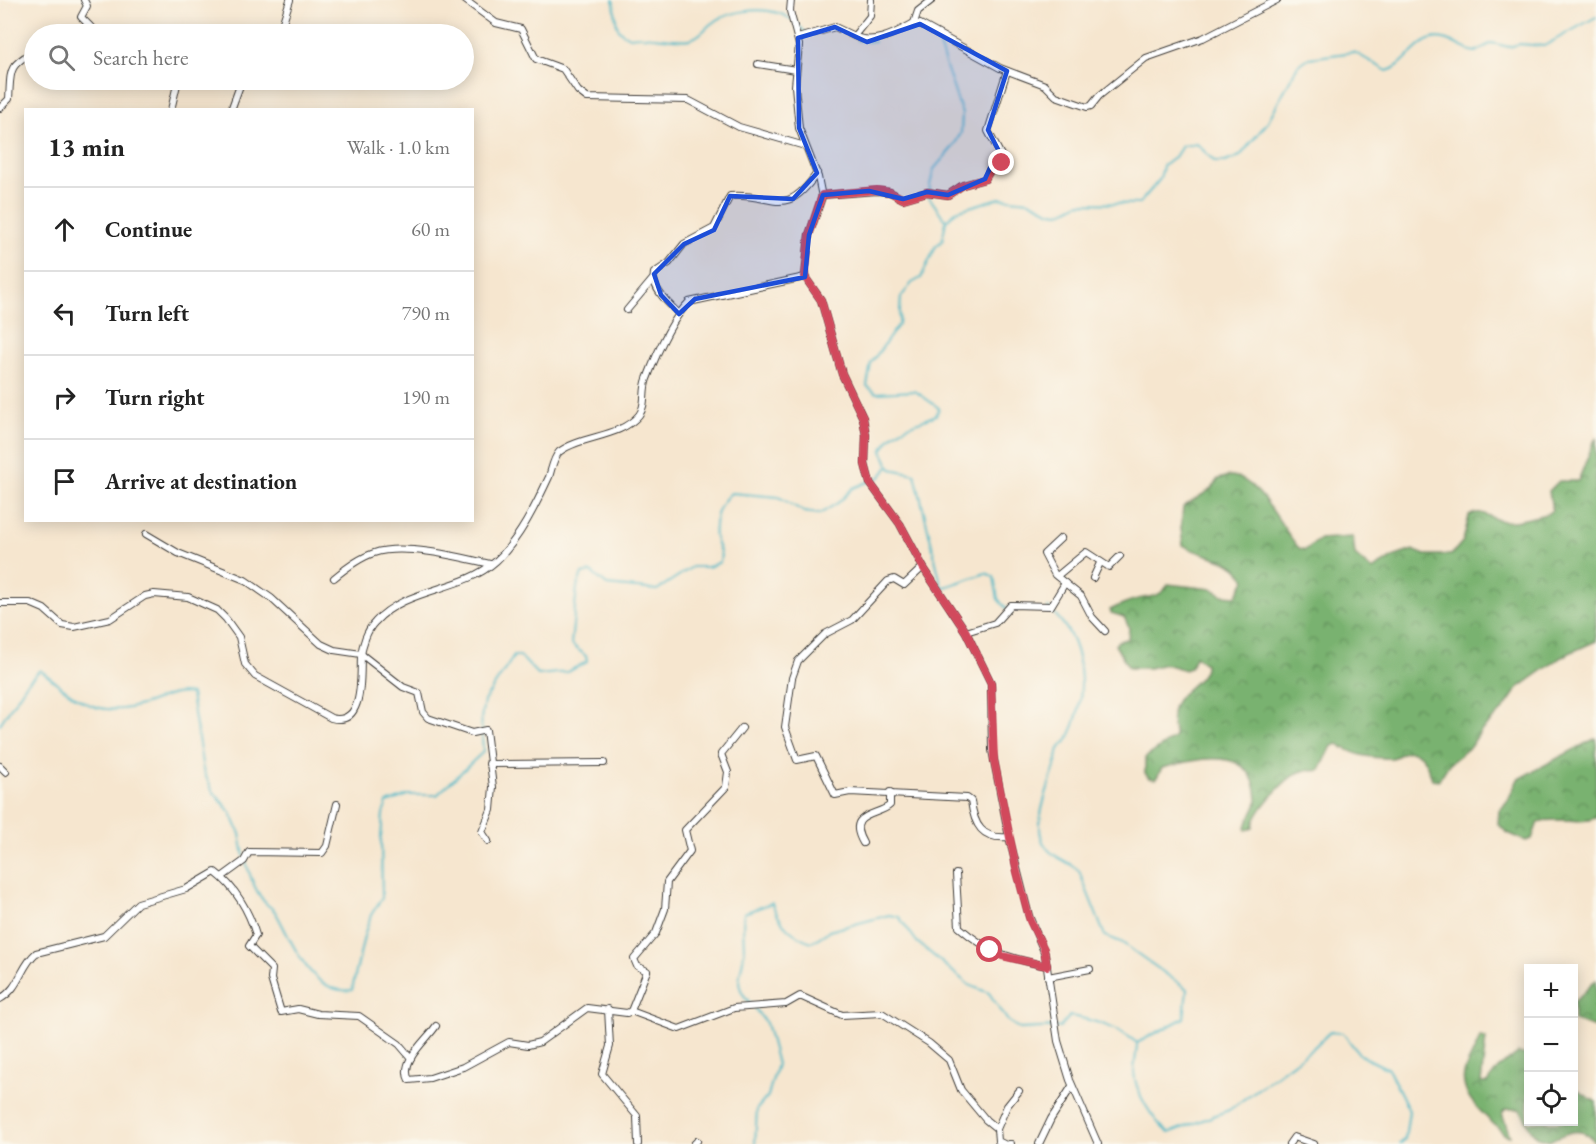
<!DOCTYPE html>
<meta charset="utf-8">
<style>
body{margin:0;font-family:"EB Garamond",serif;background:#f6f6f6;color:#222}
.controls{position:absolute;right:18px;bottom:18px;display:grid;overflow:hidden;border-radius:0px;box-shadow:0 3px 15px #0003}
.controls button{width:54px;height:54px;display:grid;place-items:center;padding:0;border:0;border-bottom:2px solid #e0e0e0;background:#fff;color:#222;font:30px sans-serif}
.stop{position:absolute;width:18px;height:18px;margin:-14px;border:4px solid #d1495b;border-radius:50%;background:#fff}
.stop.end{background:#d1495b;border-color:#fff;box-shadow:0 2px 6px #0008}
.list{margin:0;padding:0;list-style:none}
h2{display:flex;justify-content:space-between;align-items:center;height:78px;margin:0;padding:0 24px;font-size:26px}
h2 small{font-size:20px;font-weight:400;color:#767676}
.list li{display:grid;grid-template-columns:39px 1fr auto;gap:18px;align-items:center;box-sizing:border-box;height:84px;padding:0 24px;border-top:2px solid #e0e0e0}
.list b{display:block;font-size:22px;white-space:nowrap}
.list em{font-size:20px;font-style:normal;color:#767676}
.icon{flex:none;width:33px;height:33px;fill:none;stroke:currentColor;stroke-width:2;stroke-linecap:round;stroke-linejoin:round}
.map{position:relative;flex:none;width:1596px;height:1144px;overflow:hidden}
.search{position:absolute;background:#fff;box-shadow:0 3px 15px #0003;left:24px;top:24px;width:450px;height:66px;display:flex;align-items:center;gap:15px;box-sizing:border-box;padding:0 21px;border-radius:33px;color:#767676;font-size:22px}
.panel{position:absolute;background:#fff;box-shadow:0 3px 15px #0003;left:24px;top:108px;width:450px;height:414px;border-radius:0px}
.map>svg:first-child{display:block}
.forest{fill:url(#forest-crowns);stroke:#4a6746;stroke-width:1.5}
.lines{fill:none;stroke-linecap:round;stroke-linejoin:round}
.stream{stroke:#4bb7c6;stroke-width:2}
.minor-casing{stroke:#3d3a37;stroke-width:8}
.minor{stroke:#fff;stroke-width:6}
.route{stroke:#d1495b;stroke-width:8}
.marked{fill:#1d4ed8;fill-opacity:0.2;stroke:#1d4ed8;stroke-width:4.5;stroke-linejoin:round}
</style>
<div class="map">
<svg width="1596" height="1144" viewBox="0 0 1596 1144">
<defs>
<pattern id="forest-crowns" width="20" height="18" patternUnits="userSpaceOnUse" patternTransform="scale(1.5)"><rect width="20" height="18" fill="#79b270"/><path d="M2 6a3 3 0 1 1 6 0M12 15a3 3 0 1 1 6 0" fill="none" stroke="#62905b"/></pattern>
</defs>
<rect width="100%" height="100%" fill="#fbf7ec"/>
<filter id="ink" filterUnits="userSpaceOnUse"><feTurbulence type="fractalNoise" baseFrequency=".0167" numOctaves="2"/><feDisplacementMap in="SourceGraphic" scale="12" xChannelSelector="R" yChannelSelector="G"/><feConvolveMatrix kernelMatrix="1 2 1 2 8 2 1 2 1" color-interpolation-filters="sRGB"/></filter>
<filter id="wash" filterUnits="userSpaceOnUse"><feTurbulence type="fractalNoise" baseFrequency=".008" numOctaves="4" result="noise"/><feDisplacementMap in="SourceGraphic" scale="24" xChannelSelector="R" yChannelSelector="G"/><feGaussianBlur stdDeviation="1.35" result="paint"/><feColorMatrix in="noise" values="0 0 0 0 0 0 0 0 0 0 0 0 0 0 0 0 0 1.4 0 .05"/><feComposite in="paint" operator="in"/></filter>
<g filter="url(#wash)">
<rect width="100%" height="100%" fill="#f6e6cf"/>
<g class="forest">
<path d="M1596 437V641L1563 656 1518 688 1503 710 1481 731 1470 747 1449 764 1439 780 1432 779C1428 767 1422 747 1405 752 1400 754 1397 757 1392 758 1373 759 1352 755 1338 744L1332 746 1320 770C1313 772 1306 769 1300 772 1287 777 1253 812 1253 828L1246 830C1245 818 1257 812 1257 800 1255 744 1199 758 1162 768L1156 779 1149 778 1145 773V758L1175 737C1174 729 1170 717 1173 709 1177 690 1206 682 1205 664L1195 656 1191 668 1185 670 1165 664 1149 668H1129L1115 645 1118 641 1128 639 1129 628 1124 617 1111 613 1110 610C1118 606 1126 602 1134 600 1147 596 1161 599 1168 584L1212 589 1223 595 1236 596 1245 580C1236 556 1202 558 1183 545L1181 528 1183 507 1211 489 1218 479C1222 478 1228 476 1232 476 1260 479 1282 530 1299 548L1305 550 1320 539 1353 537 1355 555 1372 570 1393 557 1413 550 1425 555H1451L1463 541 1469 516C1483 507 1490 520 1504 521 1519 523 1533 516 1547 514L1552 510 1549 491 1559 481H1578Z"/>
<path d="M1596 738V818C1576 825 1559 816 1538 822L1532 839 1526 841 1508 833 1498 824 1499 811 1508 800 1518 779Z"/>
<polygon points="1596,980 1596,1028 1574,1021 1574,1002"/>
<path d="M1480 1037 1486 1038 1481 1083H1487L1498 1068 1518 1053 1528 1055V1122H1574V1088L1596 1102V1144C1584 1124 1567 1132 1549 1141 1525 1135 1531 1121 1519 1109H1506L1502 1113 1510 1136 1504 1134C1488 1117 1456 1096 1465 1070 1469 1059 1476 1049 1480 1037Z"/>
</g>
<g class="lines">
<g class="stream">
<path d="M613 0C618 15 611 31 630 37 650 33 670 42 690 39 700 37 704 29 712 23 732 9 770 5 791 19"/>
<polyline points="795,22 806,33"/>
<polyline points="902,32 918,29 936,37 962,114 961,133 953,147 934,169 930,185 929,197 946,221"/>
<polyline points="857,40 874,42"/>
<path d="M1033 608H1006L998 599 994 577 986 573 942 588 915 474 891 469 882 451C895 425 912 426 936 415L939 408 915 391 876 393 867 386 871 363 899 324 901 297 912 283 921 278 936 246 942 241 946 221 956 211 1000 198 1029 201 1051 212 1060 213 1079 203 1139 204 1160 179 1163 166 1175 157 1182 146 1197 144 1215 162H1225L1240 156 1267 123 1298 65 1309 58 1354 52 1387 71C1408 66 1418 33 1444 39 1455 42 1464 50 1475 52L1492 43 1509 47 1519 44 1544 46 1596 17"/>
<path d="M1048 608C1086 639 1089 697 1068 739 1066 743 1061 745 1059 749 1057 753 1058 759 1056 763 1050 785 1030 827 1046 847 1054 859 1070 861 1079 871L1105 936 1121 942 1187 989 1184 1018 1137 1043"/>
<path d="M0 724 27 683 40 670C82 702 96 721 151 702 164 697 177 691 191 694L203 770 212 790 231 813 240 834 244 856"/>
<path d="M246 862C250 875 254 889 263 900 266 905 273 908 276 913 292 941 311 996 352 990L364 936 371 915 382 898 381 837 383 814 387 803 408 795H437L483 752 481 719 484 701 514 656H520L538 675 567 672 587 662 586 656 571 644 577 587 582 574 591 572 607 585 657 590 692 567H708L720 562C723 553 717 547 715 538 713 522 718 504 731 493L779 497 804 512 820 514 839 502 853 488 880 477 889 466"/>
<path d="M751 1004C730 982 743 975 744 951 744 938 742 925 744 913L772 903C779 923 792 936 812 942L829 931 889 915 899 917 917 942 969 985 989 993 1008 1021 1020 1029 1060 1027 1070 1016C1094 1020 1118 1027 1137 1043 1137 1053 1134 1063 1134 1072 1135 1092 1153 1121 1169 1133L1229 1110 1312 1049 1330 1032 1343 1033 1360 1055 1388 1069 1402 1096 1409 1111 1405 1139 1400 1144"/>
<polyline points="755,1009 766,1023 777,1064 768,1096 757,1109 755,1144"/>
</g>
</g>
</g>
<g filter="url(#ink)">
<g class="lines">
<g class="minor-casing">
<g id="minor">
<polyline points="84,0 87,6 81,17 90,26"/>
<polyline points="465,0 496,23 521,29 536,59 563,69 578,91 587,98 688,100 739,127 805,146"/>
<polyline points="791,0 790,11 799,45 795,86 799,128 818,177 822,197 809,235 805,277 821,300 842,374 863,418 866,435 865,464 870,483 900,524 923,567 966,632 991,683 992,750 1009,837 1029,916 1045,954 1058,1041 1070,1080 1098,1144"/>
<path d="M871 0 870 16 854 36C874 46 895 33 914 23L920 24 1000 68 1045 85 1056 96 1087 107 1091 106 1099 96 1146 58 1203 38 1277 0"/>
<polyline points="914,23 918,11 932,0"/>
<polyline points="66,34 88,26 103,34"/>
<polyline points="251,34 282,25 290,0"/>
<polyline points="798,38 835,27 854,36"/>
<polyline points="758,64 796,70"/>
<path d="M0 108 9 99C11 70 7 67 34 51"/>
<polyline points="171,110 178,80"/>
<polyline points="231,110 242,80"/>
<polyline points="822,195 877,191 890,192 903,199 927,192 948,195 963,185 985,179 992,167 1004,161 988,131 1007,71"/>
<polyline points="627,310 653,279"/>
<path d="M679 314C669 304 651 288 654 273L669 263 684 244 714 228 730 196C773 192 784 221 817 173"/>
<polyline points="146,534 178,553 245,580 271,598 321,644 334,650 361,654 403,687 419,693 423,712 428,718 472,733 486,730 493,787 491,810 482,832 488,841"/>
<polyline points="1061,538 1044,554 1055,575 1081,596 1092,617 1105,631"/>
<path d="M923 567 904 585 894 579 888 581 852 620 825 634 798 661 792 678 785 727 797 760 816 756 835 795 850 792 967 798 971 801C974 825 982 840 1009 837"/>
<polyline points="1057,576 1086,552 1109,567 1120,556"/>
<path d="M334 578C346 568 359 558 374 553 403 543 460 557 490 564"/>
<polyline points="1093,578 1100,563"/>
<path d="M0 603H30L44 609 62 625 74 627 110 619 145 596 154 594 188 597 217 610 226 619 239 637 245 664 255 676 331 718C365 727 360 675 361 656 362 645 367 630 375 622 406 587 462 592 496 561 519 540 536 505 549 477 552 468 553 459 559 452 582 435 620 438 639 415 647 405 642 391 647 379 656 355 671 320 689 302L805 277"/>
<polyline points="966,632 995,623 1011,605 1051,606 1065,583"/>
<polyline points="489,764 604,763"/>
<polyline points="0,766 6,772"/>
<path d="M863 843C845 812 879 816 890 805V792"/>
<path d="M956 874 959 927C989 953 1009 958 1047 966"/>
<polyline points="222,877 244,861 249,852 322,853 327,846 337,804"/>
<polyline points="1048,977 1090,969"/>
<path d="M0 999C20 988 20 967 36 953L104 936 138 903 186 889 215 872C235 887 249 911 256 935L249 946 272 969 271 979 281 1012 298 1009 318 1014 359 1016 399 1044 411 1058"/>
<polyline points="608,1009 610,1046 602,1074 637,1116 638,1144"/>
<polyline points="631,1011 647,971 637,966 634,959 656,933 665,909 667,882 690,851 685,830 726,787 728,772 721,754 742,728"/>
<path d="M436 1026C427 1040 399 1061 409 1080L430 1078 463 1067 509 1042 528 1045 540 1042 587 1008 627 1013 631 1011 679 1029 734 1008 786 1004 800 996 842 1015 882 1013 929 1043 949 1060 961 1090 986 1120 997 1129 998 1141 1004 1144"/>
<polyline points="997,1129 1007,1106 1019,1091"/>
<polyline points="694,1144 697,1141"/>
<polyline points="1009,1144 1011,1144"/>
<polyline points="1039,1144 1051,1119 1072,1086"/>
<polyline points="1289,1144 1294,1137 1314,1144"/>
</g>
</g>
<use href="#minor" class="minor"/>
</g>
</g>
<g class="lines" filter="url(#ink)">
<polyline class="route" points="990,950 1002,956 1047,966 1044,949 1030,921 1017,872 994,760 991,683 966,632 923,567 900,524 870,483 865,464 866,435 863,418 842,374 821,300 805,277 809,235 822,195 877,190 890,192 903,199 927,192 948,195 963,185 985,179 992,167 1002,163"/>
</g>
<path class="marked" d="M920 24 1007 71 988 130 1004 161 990 168 985 179 948 195 927 192 903 199 869 191 823 195 809 235 805 277 695 299 679 314 661 295 654 274 684 244 714 230 730 196 793 199 817 173 799 128 798 38 835 27 867 42Z"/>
</svg>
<div class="controls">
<button>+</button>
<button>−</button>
<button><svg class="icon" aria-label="locate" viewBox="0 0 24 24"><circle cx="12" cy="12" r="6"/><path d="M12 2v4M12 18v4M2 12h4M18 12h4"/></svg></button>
</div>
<div class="stop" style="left:990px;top:950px"></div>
<div class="stop end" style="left:1002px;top:163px"></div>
<div class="search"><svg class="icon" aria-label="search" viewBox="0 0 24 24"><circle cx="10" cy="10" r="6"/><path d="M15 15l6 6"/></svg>Search here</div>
<section class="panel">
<h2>13 min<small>Walk · 1.0 km</small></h2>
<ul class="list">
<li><svg class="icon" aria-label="ahead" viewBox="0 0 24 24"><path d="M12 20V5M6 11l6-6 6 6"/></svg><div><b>Continue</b></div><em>60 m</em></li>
<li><svg class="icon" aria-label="left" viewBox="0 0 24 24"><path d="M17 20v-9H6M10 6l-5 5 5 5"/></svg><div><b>Turn left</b></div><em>790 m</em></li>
<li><svg class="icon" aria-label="right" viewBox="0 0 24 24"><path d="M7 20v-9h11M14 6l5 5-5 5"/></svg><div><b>Turn right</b></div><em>190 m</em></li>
<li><svg class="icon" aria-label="arrive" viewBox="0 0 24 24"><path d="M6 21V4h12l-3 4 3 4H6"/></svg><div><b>Arrive at destination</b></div></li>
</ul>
</section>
</div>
